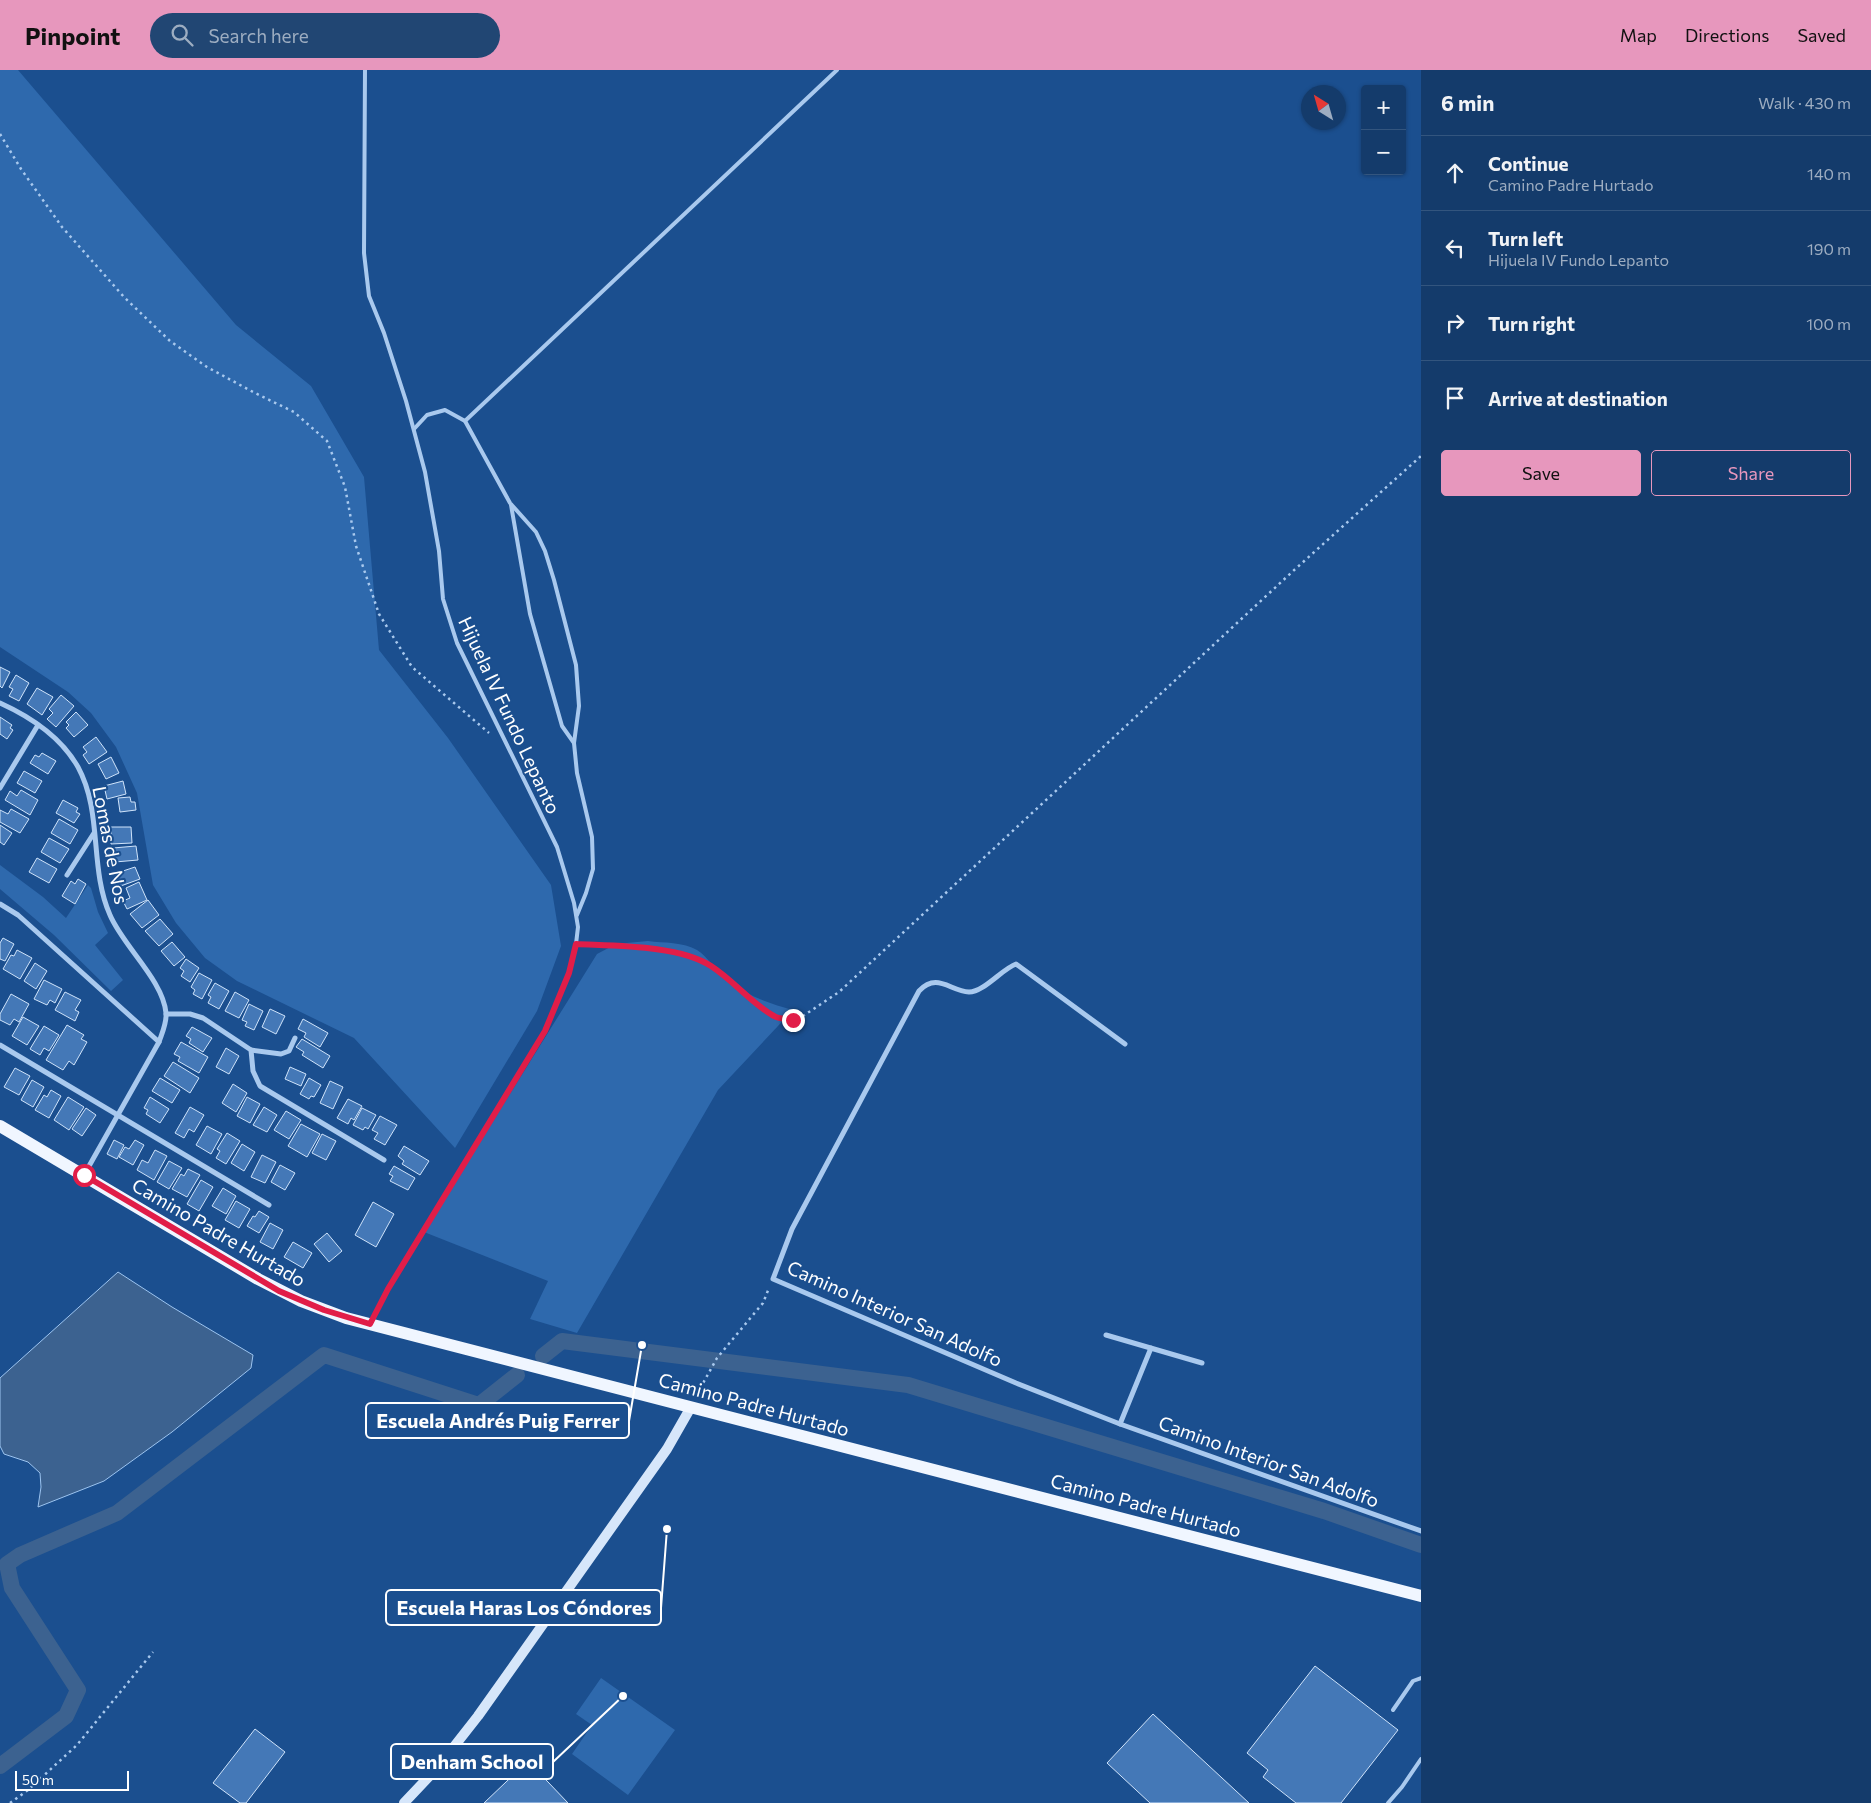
<!DOCTYPE html>
<meta charset="utf-8">
<style>
body{margin:0;font-family:Commissioner,sans-serif;background:#214673;color:#f1f3f6}
.controls{position:absolute;right:15px;top:15px;display:grid;overflow:hidden;border-radius:5px;box-shadow:0 1px 4px #0004}
.controls button{width:45px;height:45px;display:grid;place-items:center;padding:0;border:0;border-bottom:1px solid #33557e;background:#143b6b;color:#f1f3f6;font:25px sans-serif}
.compass{position:absolute;left:1301px;top:15px;width:45px;height:45px;border-radius:50%;background:#143b6b;box-shadow:0 1px 4px #0004;rotate:323deg}
.scale{position:absolute;left:15px;bottom:12px;width:114px;box-sizing:border-box;padding-left:5px;border:2px solid #fff;border-top:0;font-size:14px;line-height:18px;white-space:nowrap;color:#fff;-webkit-text-stroke:4px #1b4f8f;paint-order:stroke}
.stop{position:absolute;width:15px;height:15px;margin:-11px;border:4px solid #e11d48;border-radius:50%;background:#fff}
.stop.end{background:#e11d48;border-color:#fff;box-shadow:0 1px 5px #0008}
.list{margin:0;padding:0;list-style:none}
h2{display:flex;justify-content:space-between;align-items:center;height:65px;margin:0;padding:0 20px;font-size:21px}
h2 small{font-size:16px;font-weight:400;color:#9dadc1}
.list li{display:grid;grid-template-columns:32px 1fr auto;gap:15px;align-items:center;box-sizing:border-box;height:75px;padding:0 20px;border-top:1px solid #33557e}
.list b{display:block;font-size:19px;white-space:nowrap}
.list p{margin:0;font-size:16px;white-space:nowrap;color:#9dadc1}
.list em{font-size:16px;font-style:normal;color:#9dadc1}
.actions{display:flex;gap:10px;padding:15px 20px}
.actions a{flex:1;padding:11px 0;border:1px solid #e797bd;border-radius:5px;text-align:center;font-size:18px;color:#e797bd}
.actions .main{background:#e797bd;color:#111}
.icon{flex:none;width:28px;height:28px;fill:none;stroke:currentColor;stroke-width:2;stroke-linecap:round;stroke-linejoin:round}
.map{position:relative;flex:none;width:1421px;height:1733px;overflow:hidden}
header{display:flex;align-items:center;gap:30px;box-sizing:border-box;height:70px;padding:0 25px;background:#e797bd;color:#111}
header strong{font-size:24px}
nav{display:flex;gap:28px;margin-inline-start:auto;font-size:18px}
.search{width:350px;height:45px;background:#214673;display:flex;align-items:center;gap:12px;box-sizing:border-box;padding:0 18px;border-radius:28px;color:#9dadc1;font-size:19px}
main{display:flex}
aside{flex:1;background:#143b6b}
.map>svg:first-child{display:block}
.green{fill:#2e69ad}
.water{fill:#3c6290;stroke:#9cc4f0}
.lines{fill:none;stroke-linecap:round;stroke-linejoin:round}
.canal{stroke:#3c6290;stroke-width:16}
.building{fill:#4478b7;stroke:#cfe3fa}
.path{stroke:#a9c9ee;stroke-width:2.5;stroke-dasharray:2.5 4;stroke-linecap:butt}
.service{stroke:#a9c9ee;stroke-width:4}
.minor{stroke:#a9c9ee;stroke-width:5}
.secondary{stroke:#d6e6fa;stroke-width:10}
.primary{stroke:#f0f6ff;stroke-width:12}
.route{stroke:#e11d48;stroke-width:6}
.labels{text-anchor:middle;dominant-baseline:central;stroke-width:4;stroke-linejoin:round;paint-order:stroke}
.street-label{font-size:19px;fill:#fff;stroke:#1b4f8f}
.leader{fill:none;stroke:#fff;stroke-width:2}
.callout-dot{fill:#fff;stroke:#1b4f8f;stroke-width:2}
.callout{fill:#1b4f8f;stroke:#fff;stroke-width:2}
.callout-label{font-size:20px;text-anchor:middle;font-weight:bold;fill:#fff}
</style>
<header>
<strong>Pinpoint</strong>
<div class="search"><svg class="icon" aria-label="search" viewBox="0 0 24 24"><circle cx="10" cy="10" r="6"/><path d="M15 15l6 6"/></svg>Search here</div>
<nav><a>Map</a><a>Directions</a><a>Saved</a></nav>
</header>
<main>
<div class="map">
<svg width="1421" height="1733" viewBox="0 0 1421 1733">
<rect width="100%" height="100%" fill="#1b4f8f"/>
<g class="green">
<polygon points="0,0 18,0 236,255 311,316 364,407 379,580 448,668 551,815 561,876 537,941 455,1078 354,968 237,911 205,888 176,853 153,815 137,723 116,677 91,643 68,622 0,577"/>
<polygon points="0,795 43,827 66,848 88,815 91,818 98,842 108,863 95,875 123,910 111,921 54,865 0,819"/>
<path d="M648 871C663 873 684 872 697 880 708 887 714 899 724 907 744 925 768 933 793 940L718 1020 577 1263 530 1249 548 1211 424 1162 597 884 616 874Z"/>
<polygon points="601,1608 675,1660 628,1725 572,1684 592,1655 576,1644"/>
</g>
<polygon class="water" points="118,1202 172,1237 253,1285 251,1298 172,1362 104,1411 38,1437 41,1417 40,1403 28,1392 4,1384 0,1376 0,1308"/>
<g class="lines">
<g class="canal">
<polyline points="543,1286 562,1271 908,1315 1324,1441 1421,1475"/>
<polyline points="0,1696 66,1646 78,1620 12,1518 7,1494 20,1485 117,1443 324,1285 479,1335 517,1305"/>
</g>
</g>
<g class="building">
<polygon points="0,597 10,602 2,618 0,616"/>
<polygon points="16,605 29,613 19,631 9,626 13,619 9,617"/>
<polygon points="37,618 53,627 42,645 27,634"/>
<polygon points="61,625 74,636 56,657 47,649 53,643 49,639"/>
<polygon points="76,642 88,655 74,667 66,658 69,655 66,652"/>
<polygon points="0,647 12,655 10,658 13,660 7,669 0,664"/>
<polygon points="96,667 107,682 89,694 83,685 87,682 83,677"/>
<polygon points="42,683 56,691 48,704 30,693 35,685 39,687"/>
<polygon points="111,687 119,703 106,709 98,694"/>
<polygon points="24,701 42,711 35,723 17,713"/>
<polygon points="123,711 126,724 107,729 104,716"/>
<polygon points="21,720 38,730 30,745 5,730 10,721 17,726"/>
<polygon points="130,727 131,732 135,732 136,740 120,742 118,728"/>
<polygon points="63,730 78,738 76,742 80,744 74,753 56,743"/>
<polygon points="11,739 29,749 20,763 0,752 0,740 8,744"/>
<polygon points="59,749 78,760 70,774 51,763"/>
<polygon points="0,755 12,763 4,775 0,772"/>
<polygon points="111,757 131,757 132,773 111,774"/>
<polygon points="49,768 69,779 60,793 41,782"/>
<polygon points="136,776 138,790 115,792 113,778"/>
<polygon points="37,788 57,799 49,813 29,802"/>
<polygon points="135,797 140,809 118,817 114,804"/>
<polygon points="78,809 86,814 75,834 62,826 71,811 75,814"/>
<polygon points="139,812 147,830 127,839 123,831 130,828 126,818"/>
<polygon points="148,830 159,845 142,858 130,844"/>
<polygon points="160,849 173,864 159,876 145,861"/>
<polygon points="3,868 14,874 5,891 0,889 0,873"/>
<polygon points="172,872 185,887 174,896 161,881"/>
<polygon points="17,880 32,888 20,909 3,899 11,885 14,886"/>
<polygon points="186,889 199,898 190,912 181,906 184,901 180,898"/>
<polygon points="35,893 47,901 36,919 24,911"/>
<polygon points="199,903 212,910 202,929 193,924 195,920 191,917"/>
<polygon points="44,910 62,919 55,933 50,930 47,935 34,929"/>
<polygon points="215,913 229,921 219,939 208,933 211,927 208,925"/>
<polygon points="65,922 81,930 75,940 79,942 75,951 55,940"/>
<polygon points="235,922 249,930 239,948 225,941"/>
<polygon points="11,924 29,934 19,952 14,949 10,955 0,950 0,944"/>
<polygon points="249,934 263,941 254,960 245,956 247,952 242,950"/>
<polygon points="270,939 285,946 276,964 262,957"/>
<polygon points="23,947 39,956 27,975 12,966"/>
<polygon points="303,949 328,963 320,977 304,967 306,963 298,959"/>
<polygon points="67,955 84,965 81,969 87,972 74,995 69,991 63,1000 46,990"/>
<polygon points="44,956 59,965 49,981 44,978 40,985 30,979"/>
<polygon points="192,957 212,968 203,982 189,973 191,969 186,966"/>
<polygon points="302,969 330,986 323,998 302,985 304,982 296,977"/>
<polygon points="181,972 208,987 199,1003 178,991 180,987 174,984"/>
<polygon points="226,978 239,986 229,1004 216,997"/>
<polygon points="173,992 199,1008 190,1023 164,1006"/>
<polygon points="290,997 306,1004 301,1016 285,1009"/>
<polygon points="15,998 30,1006 19,1025 4,1017"/>
<polygon points="160,1008 180,1020 172,1033 152,1021"/>
<polygon points="309,1008 321,1015 314,1027 311,1026 309,1029 300,1024"/>
<polygon points="32,1010 44,1017 33,1037 21,1030"/>
<polygon points="330,1011 343,1017 333,1039 320,1033"/>
<polygon points="233,1014 247,1023 236,1042 222,1033"/>
<polygon points="51,1020 61,1026 49,1048 35,1040 44,1025 47,1027"/>
<polygon points="68,1027 84,1037 69,1060 54,1050"/>
<polygon points="150,1027 169,1039 160,1053 146,1044 148,1040 144,1038"/>
<polygon points="247,1027 260,1034 250,1053 237,1046"/>
<polygon points="348,1029 362,1036 354,1050 351,1048 348,1054 337,1048"/>
<polygon points="190,1037 204,1045 194,1062 189,1059 184,1068 175,1063"/>
<polygon points="264,1037 277,1045 267,1062 253,1055"/>
<polygon points="86,1038 96,1045 82,1066 72,1059"/>
<polygon points="362,1038 376,1045 368,1059 365,1057 363,1060 353,1055"/>
<polygon points="286,1041 301,1050 289,1069 274,1060"/>
<polygon points="380,1046 397,1055 385,1075 374,1069 378,1063 372,1060"/>
<polygon points="301,1054 320,1064 307,1087 288,1076"/>
<polygon points="207,1056 222,1064 211,1084 196,1075"/>
<polygon points="227,1063 240,1071 226,1094 216,1088 220,1081 217,1079"/>
<polygon points="322,1064 336,1071 326,1090 312,1083"/>
<polygon points="114,1070 124,1075 117,1089 107,1084"/>
<polygon points="135,1070 144,1075 133,1095 119,1087 125,1077 129,1079"/>
<polygon points="242,1074 255,1082 244,1101 231,1093"/>
<polygon points="404,1076 429,1091 420,1105 402,1094 404,1091 398,1086"/>
<polygon points="155,1080 167,1086 154,1110 137,1100 142,1090 148,1093"/>
<polygon points="262,1085 276,1092 265,1113 251,1107"/>
<polygon points="169,1091 182,1098 169,1119 157,1112"/>
<polygon points="280,1095 295,1103 285,1120 271,1112"/>
<polygon points="394,1096 415,1108 408,1120 390,1111 393,1106 389,1104"/>
<polygon points="188,1099 200,1105 187,1127 172,1119 181,1104 184,1106"/>
<polygon points="201,1110 213,1117 199,1141 187,1134"/>
<polygon points="223,1118 236,1126 226,1144 212,1136"/>
<polygon points="236,1131 250,1139 239,1158 225,1150"/>
<polygon points="373,1132 394,1144 376,1177 355,1165"/>
<polygon points="259,1141 269,1147 259,1163 247,1156 253,1146 255,1147"/>
<polygon points="270,1153 283,1160 273,1179 260,1172"/>
<polygon points="327,1163 342,1181 329,1192 314,1174"/>
<polygon points="293,1172 312,1183 303,1198 284,1187"/>
<polygon points="1315,1596 1398,1660 1341,1733 1296,1733 1263,1707 1268,1700 1247,1683"/>
<polygon points="1153,1644 1249,1733 1150,1733 1107,1693"/>
<polygon points="255,1659 285,1682 246,1733 240,1733 213,1713"/>
<polygon points="528,1691 568,1733 484,1733"/>
</g>
<g class="lines">
<g class="path">
<polyline points="0,64 21,99 62,157 124,227 170,271 207,297 253,322 294,342 327,371 345,417 356,476 379,544 412,597 489,663"/>
<path d="M584 875C622 877 678 875 711 896 733 909 752 934 774 946 782 950 792 950 800 948L839 922 1292 502 1421 386"/>
<polyline points="697,1324 717,1288 763,1233 769,1218"/>
<polyline points="10,1733 28,1720 77,1675 153,1582"/>
</g>
<g class="service">
<polyline points="365,0 364,183 369,226 384,263 406,331 425,402 439,481 443,529 457,573 557,777 574,833 578,857 576,874 569,903 545,961 388,1219 371,1252"/>
<polyline points="465,351 837,0"/>
<polyline points="414,359 427,345 445,340 465,351 510,433 536,462 545,481 554,510 576,595 579,636 574,673 577,703 592,767 593,799 586,823 577,845"/>
<polyline points="511,435 530,544 562,656 574,673"/>
<polyline points="1393,1640 1413,1611 1421,1608"/>
<polyline points="1388,1733 1402,1717 1421,1689"/>
</g>
<g class="minor">
<path d="M0 633C31 647 61 667 78 697 103 743 89 798 110 845 123 876 163 910 166 943 167 953 162 963 159 972L84 1105"/>
<polyline points="0,718 38,655"/>
<polyline points="67,805 94,763"/>
<polyline points="0,834 18,845 159,972"/>
<polyline points="166,944 190,944 203,948 251,980 253,1001 260,1016 384,1090"/>
<path d="M1125 974 1016 894C1002 899 984 922 969 922 950 921 937 902 919 921L792 1159 773 1209 1016 1313 1120 1354 1421 1461"/>
<polyline points="0,975 269,1135"/>
<polyline points="251,980 281,984 289,981 295,968"/>
<polyline points="1106,1265 1202,1293"/>
<polyline points="1120,1354 1151,1278"/>
</g>
<polyline class="secondary" points="404,1733 438,1697 478,1646 667,1379 691,1337"/>
<polyline class="primary" points="0,1056 258,1209 301,1231 346,1248 1421,1526"/>
</g>
<g class="lines">
<path class="route" d="M84 1105 279 1221 324 1240 370 1254 388 1219 545 961 569 903 576 874C615 876 679 875 711 896 733 910 752 934 774 946 779 949 787 949 793 950"/>
</g>
<g class="labels">
<g class="street-label">
<text transform="translate(510 645) rotate(65)">Hijuela IV Fundo Lepanto</text>
<text transform="translate(111 775) rotate(79)">Lomas de Nos</text>
<text transform="translate(219 1162) rotate(30)">Camino Padre Hurtado</text>
<text transform="translate(895 1243) rotate(24)">Camino Interior San Adolfo</text>
<text transform="translate(754 1334) rotate(15)">Camino Padre Hurtado</text>
<text transform="translate(1269 1391) rotate(20)">Camino Interior San Adolfo</text>
<text transform="translate(1146 1435) rotate(15)">Camino Padre Hurtado</text>
</g>
</g>
<path class="leader" d="M642 1275L629 1351M667 1459L661 1538M623 1626L553 1692"/>
<g class="callout-dot">
<circle cx="642" cy="1275" r="5"/>
<circle cx="667" cy="1459" r="5"/>
<circle cx="623" cy="1626" r="5"/>
</g>
<g class="callout">
<rect x="366" y="1333" width="263" height="35" rx="5"/>
<rect x="386" y="1520" width="275" height="35" rx="5"/>
<rect x="391" y="1674" width="162" height="35" rx="5"/>
</g>
<g class="callout-label">
<text x="498" y="1358">Escuela Andrés Puig Ferrer</text>
<text x="524" y="1545">Escuela Haras Los Cóndores</text>
<text x="472" y="1699">Denham School</text>
</g>
</svg>
<div class="controls">
<button>+</button>
<button>−</button>
</div>
<svg class="compass" viewBox="-18 -18 36 36"><path d="M0-13l5 13h-10z" fill="#e53935"/><path d="M0 13l5-13h-10z" fill="#9dadc1"/></svg>
<div class="scale">50 m</div>
<div class="stop" style="left:84px;top:1105px"></div>
<div class="stop end" style="left:793px;top:950px"></div>
</div>
<aside>
<h2>6 min<small>Walk · 430 m</small></h2>
<ul class="list">
<li><svg class="icon" aria-label="ahead" viewBox="0 0 24 24"><path d="M12 20V5M6 11l6-6 6 6"/></svg><div><b>Continue</b><p>Camino Padre Hurtado</p></div><em>140 m</em></li>
<li><svg class="icon" aria-label="left" viewBox="0 0 24 24"><path d="M17 20v-9H6M10 6l-5 5 5 5"/></svg><div><b>Turn left</b><p>Hijuela IV Fundo Lepanto</p></div><em>190 m</em></li>
<li><svg class="icon" aria-label="right" viewBox="0 0 24 24"><path d="M7 20v-9h11M14 6l5 5-5 5"/></svg><div><b>Turn right</b></div><em>100 m</em></li>
<li><svg class="icon" aria-label="arrive" viewBox="0 0 24 24"><path d="M6 21V4h12l-3 4 3 4H6"/></svg><div><b>Arrive at destination</b></div></li>
</ul>
<div class="actions"><a class="main">Save</a><a>Share</a></div>
</aside>
</main>
